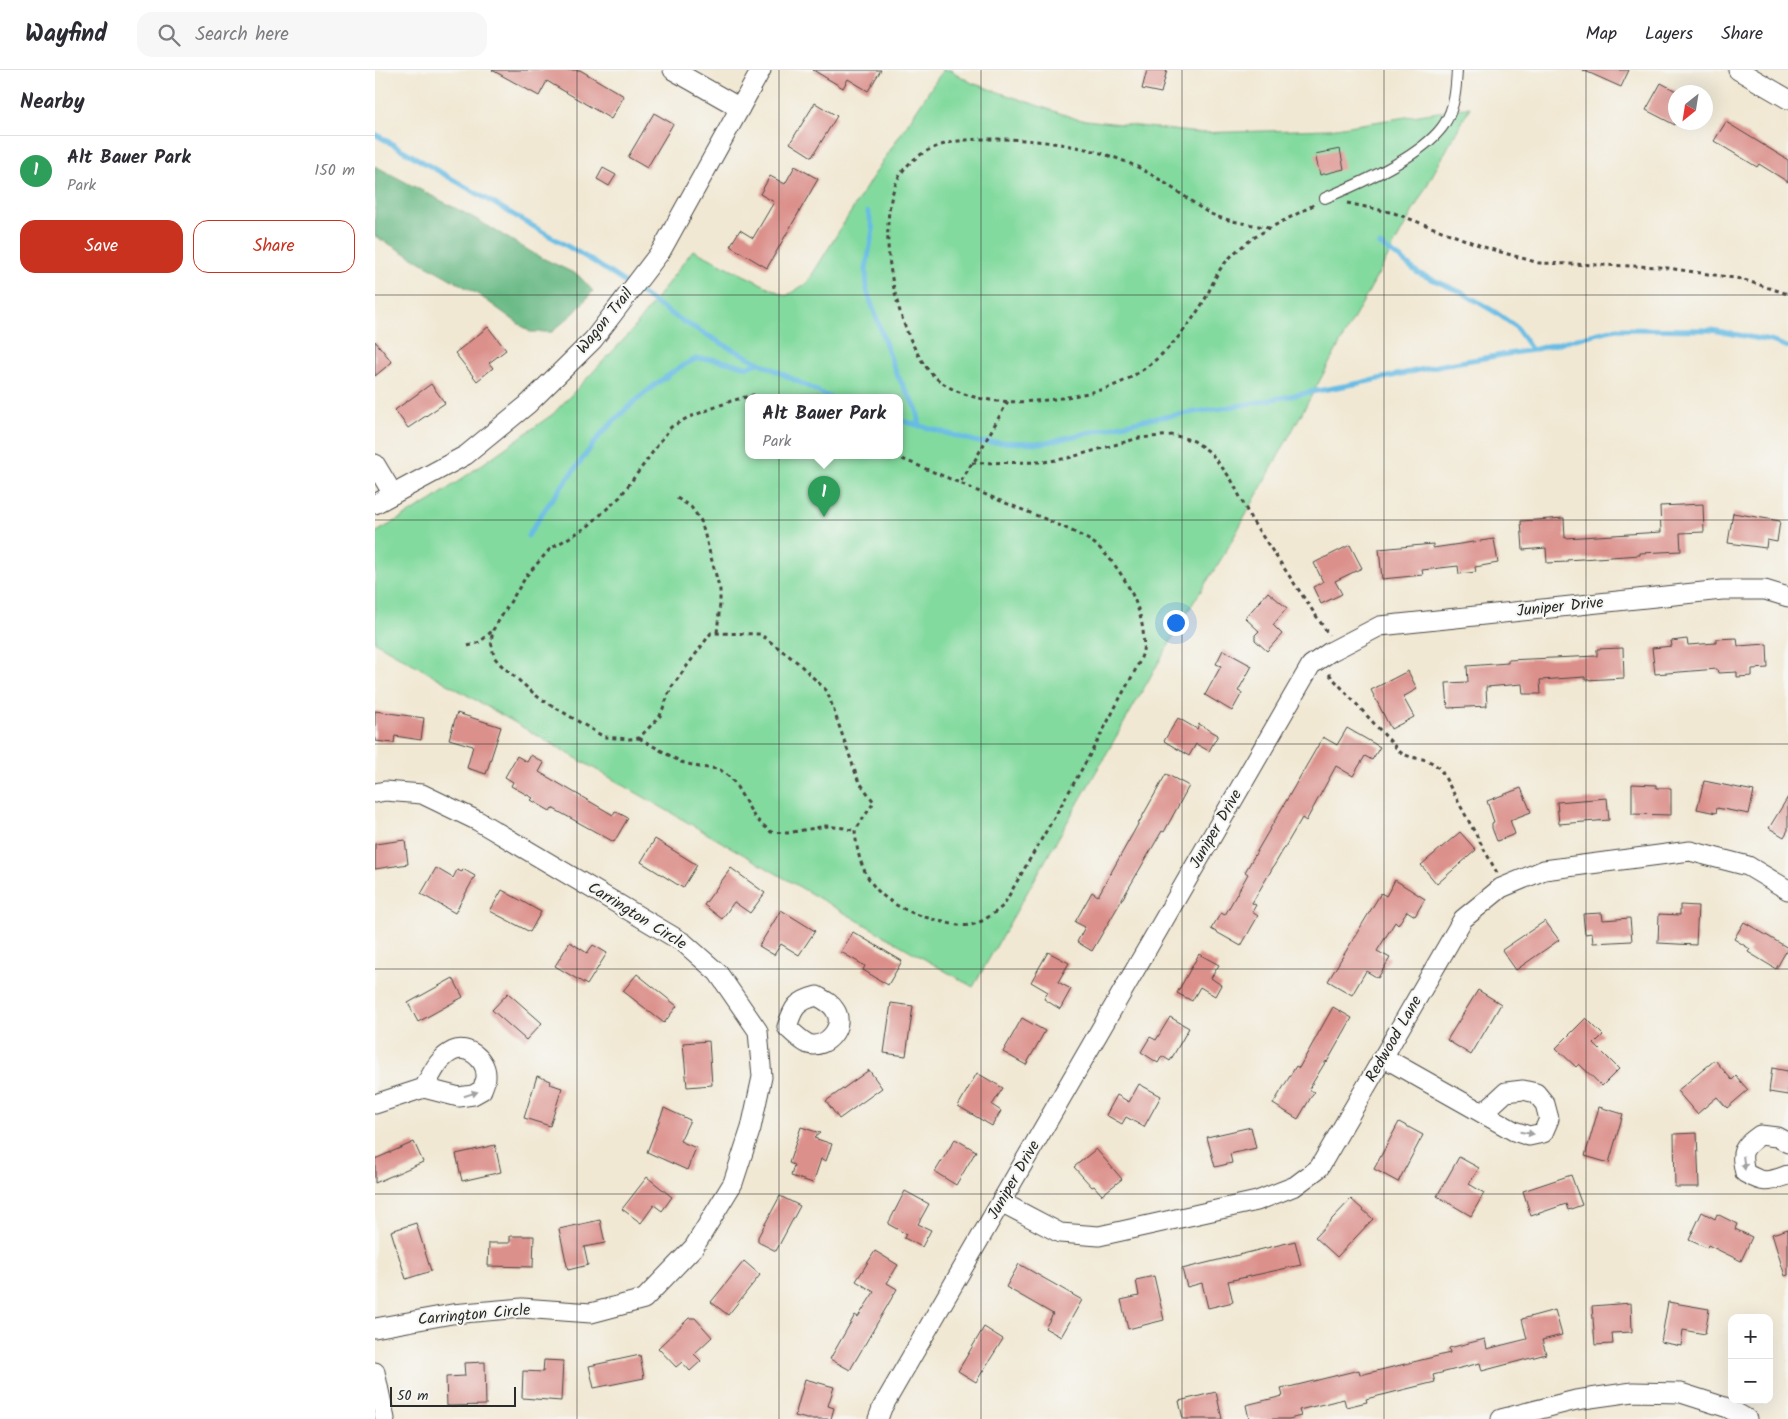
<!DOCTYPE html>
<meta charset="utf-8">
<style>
body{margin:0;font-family:Kalam,sans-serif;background:#f7f7f7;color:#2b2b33}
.controls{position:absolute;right:15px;bottom:15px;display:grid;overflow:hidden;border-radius:10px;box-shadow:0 5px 20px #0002}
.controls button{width:45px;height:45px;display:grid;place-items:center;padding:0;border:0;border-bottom:1px solid #e1e1e2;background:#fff;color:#2b2b33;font:25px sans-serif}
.compass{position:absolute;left:1293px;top:15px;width:45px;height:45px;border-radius:50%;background:#fff;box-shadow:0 5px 20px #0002;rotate:210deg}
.scale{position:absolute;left:15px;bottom:12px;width:126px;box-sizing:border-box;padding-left:5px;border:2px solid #2b2b2b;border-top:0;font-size:14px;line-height:18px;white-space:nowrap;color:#2b2b2b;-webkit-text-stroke:4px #f6f6f2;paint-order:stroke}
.you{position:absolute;left:800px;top:552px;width:18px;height:18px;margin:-12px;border:4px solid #fff;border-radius:50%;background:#1a73e8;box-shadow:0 0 0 8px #1a73e833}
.badge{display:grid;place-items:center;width:32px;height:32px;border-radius:50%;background:#c8321e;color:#fff;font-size:16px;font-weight:700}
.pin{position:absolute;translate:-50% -41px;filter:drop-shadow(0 1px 2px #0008)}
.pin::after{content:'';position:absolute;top:26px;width:18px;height:15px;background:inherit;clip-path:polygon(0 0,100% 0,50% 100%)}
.popup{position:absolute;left:370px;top:324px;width:158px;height:65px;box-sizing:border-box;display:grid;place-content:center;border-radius:10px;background:#fff;filter:drop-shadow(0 1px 4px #0005);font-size:16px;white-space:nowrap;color:#7c7c81}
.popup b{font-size:19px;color:#2b2b33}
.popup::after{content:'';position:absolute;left:50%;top:100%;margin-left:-10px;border:10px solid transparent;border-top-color:#fff}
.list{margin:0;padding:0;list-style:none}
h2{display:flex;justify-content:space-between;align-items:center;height:65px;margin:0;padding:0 20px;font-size:21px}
h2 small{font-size:16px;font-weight:400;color:#7c7c81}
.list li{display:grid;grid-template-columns:32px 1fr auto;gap:15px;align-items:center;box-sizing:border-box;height:70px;padding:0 20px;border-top:1px solid #e1e1e2}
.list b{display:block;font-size:19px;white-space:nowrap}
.list p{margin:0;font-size:16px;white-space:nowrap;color:#7c7c81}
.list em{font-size:16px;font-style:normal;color:#7c7c81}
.actions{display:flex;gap:10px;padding:15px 20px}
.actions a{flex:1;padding:11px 0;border:1px solid #c8321e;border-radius:15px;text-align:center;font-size:18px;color:#c8321e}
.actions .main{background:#c8321e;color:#fff}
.icon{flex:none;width:28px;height:28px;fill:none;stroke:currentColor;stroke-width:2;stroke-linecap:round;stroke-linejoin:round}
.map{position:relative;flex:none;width:1413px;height:1349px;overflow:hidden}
header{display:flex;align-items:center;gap:30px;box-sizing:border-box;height:70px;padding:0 25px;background:#fff;border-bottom:1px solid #e1e1e2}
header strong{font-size:24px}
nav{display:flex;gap:28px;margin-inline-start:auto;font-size:18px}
.search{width:350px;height:45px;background:#f7f7f7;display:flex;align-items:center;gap:12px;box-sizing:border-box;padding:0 18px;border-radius:15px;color:#7c7c81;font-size:19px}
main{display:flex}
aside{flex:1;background:#fff}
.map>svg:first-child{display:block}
.green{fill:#83da9f;stroke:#578265;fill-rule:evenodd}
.forest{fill:#6aba86;stroke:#4a7258}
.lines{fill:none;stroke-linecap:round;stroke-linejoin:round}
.stream{stroke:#68bce4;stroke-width:5}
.building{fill:#dc908b}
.lane-casing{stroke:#494744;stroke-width:12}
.street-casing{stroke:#494744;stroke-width:21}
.path{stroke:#494744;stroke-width:3;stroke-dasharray:4 4;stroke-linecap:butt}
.lane{stroke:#fff;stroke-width:10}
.street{stroke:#fff;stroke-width:19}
.oneway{fill:#a0a0a0}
.grid{fill:none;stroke:#2b2b2b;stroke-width:1;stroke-opacity:0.55}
.labels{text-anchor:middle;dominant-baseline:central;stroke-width:4;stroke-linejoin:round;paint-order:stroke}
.street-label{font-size:16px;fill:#2b2b2b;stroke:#f6f6f2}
</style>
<header>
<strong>Wayfind</strong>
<div class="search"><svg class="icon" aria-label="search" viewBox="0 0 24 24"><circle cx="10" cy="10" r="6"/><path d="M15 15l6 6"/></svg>Search here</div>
<nav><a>Map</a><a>Layers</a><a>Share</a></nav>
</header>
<main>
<aside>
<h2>Nearby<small></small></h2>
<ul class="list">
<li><span class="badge" style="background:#2e9e5b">1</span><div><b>Alt Bauer Park</b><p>Park</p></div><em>150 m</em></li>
</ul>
<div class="actions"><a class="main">Save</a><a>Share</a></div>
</aside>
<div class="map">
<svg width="1413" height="1349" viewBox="0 0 1413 1349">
<rect width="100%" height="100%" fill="#f6f6f2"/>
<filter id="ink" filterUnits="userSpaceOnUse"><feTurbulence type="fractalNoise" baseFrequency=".02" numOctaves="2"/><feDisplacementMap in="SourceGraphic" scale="10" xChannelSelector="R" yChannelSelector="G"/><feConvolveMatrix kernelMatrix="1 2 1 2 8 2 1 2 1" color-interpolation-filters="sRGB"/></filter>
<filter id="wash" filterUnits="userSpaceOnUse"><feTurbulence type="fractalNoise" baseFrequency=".0096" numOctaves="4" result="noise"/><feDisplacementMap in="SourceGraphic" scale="20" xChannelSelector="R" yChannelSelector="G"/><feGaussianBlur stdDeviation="1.12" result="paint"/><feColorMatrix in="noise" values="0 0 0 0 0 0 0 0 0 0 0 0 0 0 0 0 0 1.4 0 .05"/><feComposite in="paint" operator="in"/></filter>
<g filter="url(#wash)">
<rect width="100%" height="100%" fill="#f1e8d3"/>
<path class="green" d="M568 0H575L597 13 702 49 824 63 955 59 1095 37 850 483 813 541 598 917 0 572V463L57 430 178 344 256 262 318 180 411 226 432 213 500 103ZM374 328H524V386H374Z"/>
<polygon class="forest" points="0,96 99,148 163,186 203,205 218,221 200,242 177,262 155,262 104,225 0,166"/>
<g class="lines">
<g class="stream">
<polyline points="0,64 216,190 304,249 353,277 456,328"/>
<polyline points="493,142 498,159 491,199 492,221 521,303 542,340 545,356"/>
<polyline points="1005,175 1026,189 1043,203 1088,223 1120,242 1140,256 1157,280"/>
<polyline points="524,350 603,372 669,373 768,350 867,335 990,312 1067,295 1157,280 1240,259 1337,260 1396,271 1413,277"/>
<polyline points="153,466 170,439 226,364 252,338 281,314 305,297 321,289 337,289 373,297 384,293"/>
</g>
</g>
<g id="blocks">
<g class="building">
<polygon points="117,0 205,0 249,26 236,49 172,11 164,26"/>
<polygon points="438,0 506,0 493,21 473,9 468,18"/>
<polygon points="772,0 792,0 786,23 767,19"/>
<polygon points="1208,0 1254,0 1246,17"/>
<polygon points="1286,13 1303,22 1300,22 1300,55 1271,40"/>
<polygon points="440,33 462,46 437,87 415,73"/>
<polygon points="279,43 298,54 272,98 253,87"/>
<polygon points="1351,52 1413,90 1413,112 1384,94 1382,97 1339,71"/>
<polygon points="965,79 969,99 945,105 940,84"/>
<polygon points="420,96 443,109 392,198 355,176 365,160 378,168 399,132 385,124 395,106 410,114"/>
<polygon points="228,98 241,105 234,116 222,109"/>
<polygon points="113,257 131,280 114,293 118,298 102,311 80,283"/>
<polygon points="0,271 17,292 0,306"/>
<polygon points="56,314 70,333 33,358 20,340"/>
<polygon points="1328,434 1329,462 1305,463 1306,481 1265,483 1265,485 1192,490 1192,492 1172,493 1171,478 1148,480 1146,451 1189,448 1190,468 1286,462 1285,436"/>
<polygon points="1358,443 1405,451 1402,472 1392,470 1391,478 1353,473"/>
<polygon points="1119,469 1123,493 1100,497 1101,502 1084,504 1083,496 1047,500 1048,505 1007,509 1004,479 1058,474 1058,478"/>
<polygon points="975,475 987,498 960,511 967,524 946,534 938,517 948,512 939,493"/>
<polygon points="893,522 912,538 898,555 907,564 892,581 880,570 880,565 884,561 870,548"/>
<polygon points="1362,568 1363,576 1392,574 1393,598 1377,599 1377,606 1362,607 1362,602 1343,603 1342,599 1280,604 1277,578 1297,576 1296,571 1312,569 1313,575 1341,573 1341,569"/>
<polygon points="1248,578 1249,608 1210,610 1210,607 1165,610 1166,624 1148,624 1147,614 1111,617 1112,636 1073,638 1071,613 1093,612 1092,596 1133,593 1133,590 1222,586 1222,579"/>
<polygon points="848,580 877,596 863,621 867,623 857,641 830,625 846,596 841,594"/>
<polygon points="1033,601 1042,619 1028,627 1039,647 1016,659 996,620"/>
<polygon points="0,641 49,648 46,670 20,666 19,673 0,671"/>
<polygon points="82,643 126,657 111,704 92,698 98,676 74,669"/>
<polygon points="803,648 822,659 824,654 843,665 834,681 821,674 814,686 789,671"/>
<polygon points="972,658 1005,677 997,690 990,686 978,706 961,696 931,751 927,748 877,833 881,835 877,842 883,846 866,876 836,859 846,843 850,845 873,804 870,802 948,667 962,675"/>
<polygon points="156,685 169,693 164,702 238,745 240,741 253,748 239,772 177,738 175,741 156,730 158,728 136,716 138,712 130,707 142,686 152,692"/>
<polygon points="791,704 814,716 789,762 787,761 717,881 702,872 710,857 700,852 717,822 723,826"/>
<polygon points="1329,711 1379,721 1374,744 1342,738 1341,743 1322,739"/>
<polygon points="1257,714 1281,715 1281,718 1296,718 1296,745 1257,744"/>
<polygon points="1146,718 1156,742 1135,750 1140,764 1122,771 1117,758 1117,753 1119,752 1112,731"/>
<polygon points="1413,727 1413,760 1409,767 1394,758"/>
<polygon points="1232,728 1234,750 1184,754 1182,732"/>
<polygon points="1085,762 1101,780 1062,814 1046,795"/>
<polygon points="280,769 322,795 308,818 266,792"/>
<polygon points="30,770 33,794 0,799 0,774"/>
<polygon points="61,798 78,808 82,800 87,802 88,799 100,806 80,843 46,824"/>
<polygon points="356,798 390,823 375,843 359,832 347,849 329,835"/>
<polygon points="1020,810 1050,829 1040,846 1032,841 1023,855 1020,852 1002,881 1015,888 1003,908 991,901 977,925 953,911 1006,823 1011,826"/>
<polygon points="127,820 166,842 155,862 115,841"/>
<polygon points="1305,835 1323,836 1321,875 1283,873 1284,844 1305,845"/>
<polygon points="406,840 440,861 424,885 406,874 399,885 384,876"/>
<polygon points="1227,843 1228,850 1255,848 1257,871 1218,873 1217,863 1210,864 1208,844"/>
<polygon points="1170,851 1184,870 1141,900 1127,880"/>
<polygon points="1369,852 1413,878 1401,899 1373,882 1375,879 1359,869"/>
<polygon points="478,862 527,891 513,915 488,900 490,896 466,882"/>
<polygon points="195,872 212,883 218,875 232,883 212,915 180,896"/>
<polygon points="673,882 694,893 683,912 696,919 685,939 669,929 673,922 656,912"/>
<polygon points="824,884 844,895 836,908 846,915 840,926 825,917 817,931 802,923"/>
<polygon points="262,904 302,936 289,953 248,921"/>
<polygon points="78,908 88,927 43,952 33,933"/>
<polygon points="1103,920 1126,934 1096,985 1072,970"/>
<polygon points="133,923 167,953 151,970 117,940"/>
<polygon points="516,933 538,936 531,986 509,983"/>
<polygon points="958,937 977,948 952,992 951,991 934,1019 939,1022 923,1049 898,1034 921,996 924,998"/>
<polygon points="795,947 814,958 795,991 787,986 783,993 766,982 775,967 781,970"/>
<polygon points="647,948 670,961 651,995 628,982"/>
<polygon points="1211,948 1228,965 1219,974 1244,999 1227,1016 1204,994 1201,997 1181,978"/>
<polygon points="334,971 337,1015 312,1017 308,973"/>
<polygon points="1340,990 1357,1010 1361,1006 1373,1020 1352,1038 1342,1027 1322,1044 1302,1021"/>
<polygon points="1397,998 1413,1001 1413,1025 1394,1022"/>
<polygon points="494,1000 507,1018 464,1049 451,1031"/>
<polygon points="602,1003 628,1018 617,1035 626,1041 617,1056 583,1036"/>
<polygon points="162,1006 176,1011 175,1014 187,1018 175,1056 149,1048"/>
<polygon points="764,1014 786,1026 769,1057 751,1047 747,1054 731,1045 742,1025 754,1032"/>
<polygon points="1224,1037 1248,1044 1234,1093 1210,1086"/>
<polygon points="289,1038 315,1050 305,1071 321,1078 312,1100 272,1082"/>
<polygon points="1024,1052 1048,1065 1023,1112 999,1099"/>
<polygon points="426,1057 445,1063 439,1068 457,1074 451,1091 446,1089 438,1113 416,1106 419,1095 414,1093"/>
<polygon points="876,1057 881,1078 855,1084 857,1093 840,1097 832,1067"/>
<polygon points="1322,1063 1324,1117 1300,1117 1299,1064"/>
<polygon points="580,1069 601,1081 581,1115 560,1102"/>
<polygon points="39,1072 48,1092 0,1113 0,1089"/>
<polygon points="120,1075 126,1102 87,1111 81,1084"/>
<polygon points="721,1079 747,1109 727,1125 719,1116 717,1117 699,1097"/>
<polygon points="1084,1087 1104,1098 1094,1114 1109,1123 1096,1146 1062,1126"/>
<polygon points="1196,1105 1207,1135 1193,1140 1191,1134 1156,1146 1148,1121"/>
<polygon points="272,1107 297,1127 287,1141 279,1135 266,1153 247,1139"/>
<polygon points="530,1121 554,1134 543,1154 556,1160 547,1177 529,1168 531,1164 513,1154"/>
<polygon points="405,1126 425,1136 401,1181 383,1172 383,1167"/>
<polygon points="976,1129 998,1149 962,1187 940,1167"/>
<polygon points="1327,1142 1340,1149 1342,1144 1362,1154 1360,1159 1377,1167 1366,1191 1333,1175 1332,1178 1314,1170"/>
<polygon points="225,1150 230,1173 209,1177 213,1195 193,1200 184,1159"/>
<polygon points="41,1153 56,1201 31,1209 16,1161"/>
<polygon points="1413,1159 1413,1205 1410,1206 1397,1164"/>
<polygon points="135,1166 159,1166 158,1197 113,1196 114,1173 135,1173"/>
<polygon points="920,1171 926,1195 853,1211 858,1232 833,1238 827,1213 812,1217 807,1199"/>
<polygon points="500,1181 523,1195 512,1213 522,1219 475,1300 455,1289 480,1245 483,1247 499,1222 481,1211"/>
<polygon points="369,1191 385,1205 353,1245 336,1232"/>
<polygon points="644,1194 707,1230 686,1267 670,1258 678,1244 631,1217"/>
<polygon points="779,1206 789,1250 753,1259 746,1230 764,1226 761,1210"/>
<polygon points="1293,1232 1334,1239 1330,1264 1308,1260 1306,1276 1286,1272"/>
<polygon points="1256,1233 1257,1262 1237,1263 1238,1274 1220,1275 1217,1236"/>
<polygon points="1180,1240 1187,1265 1167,1270 1171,1284 1107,1301 1105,1293 1058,1305 1060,1312 991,1329 992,1332 971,1337 969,1329 924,1340 926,1346 914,1349 874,1349 871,1335 908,1326 906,1319 984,1300 985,1305 1075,1283 1074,1278 1110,1269 1112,1279 1152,1269 1147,1249"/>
<polygon points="314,1248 320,1248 337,1267 319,1284 326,1291 315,1301 307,1292 301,1297 283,1278"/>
<polygon points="609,1257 628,1269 601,1312 583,1301"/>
<polygon points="265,1285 269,1308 219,1318 214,1296"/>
<polygon points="169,1290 188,1291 186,1331 147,1328 148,1301 168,1302"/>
<polygon points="110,1292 111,1335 72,1336 71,1307 90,1306 89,1293"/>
<polygon points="430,1309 459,1317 453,1336 459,1338 456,1349 432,1349 420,1346"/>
<polygon points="841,1322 847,1349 808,1349 804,1331"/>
</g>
</g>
</g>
<g filter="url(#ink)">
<use href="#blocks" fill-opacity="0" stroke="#494744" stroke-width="1"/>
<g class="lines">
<g class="lane-casing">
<path id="lane" d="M950 128C984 114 1051 84 1070 53 1080 37 1081 18 1082 0"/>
</g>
<g class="street-casing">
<g id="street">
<polyline points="298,0 365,38"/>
<polyline points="1363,0 1413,29"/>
<polyline points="0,394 18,424"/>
<polyline points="0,434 91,385 152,335 218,270 286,181 386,0"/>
<polyline points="0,723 10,721 47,724 103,751 309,873 343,903 383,961 387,1007 376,1058 358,1113 319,1177 269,1229 216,1243 147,1238 77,1244 0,1258"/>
<path d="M442 926C449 930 456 933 460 940 471 956 451 980 433 974 425 970 418 963 412 957 418 938 421 931 442 926Z"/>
<polyline points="1008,987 1139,1061 1154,1066 1168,1063 1174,1049 1170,1034 1161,1023 1148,1020 1131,1022 1108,1043"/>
<path d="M0 1034 49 1018 84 1027 98 1025 107 1020C108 1016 112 1009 111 1005 111 989 92 974 78 981 63 988 57 1004 49 1018"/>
<path d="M1413 1073 1402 1067 1385 1065C1367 1078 1365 1081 1370 1103 1390 1114 1392 1112 1413 1105"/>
<polyline points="626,1132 685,1163 724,1166 882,1131 920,1116 944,1098 1088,849 1126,818 1169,800 1315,781 1373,796 1413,820"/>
<polyline points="0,1302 10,1349"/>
<polyline points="503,1349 507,1338 936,595 955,582 1005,556 1347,520 1390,520 1413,527"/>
<polyline points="1126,1349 1201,1330 1258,1322 1306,1323 1353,1338 1372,1349"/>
</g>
</g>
<g class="path">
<polyline points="972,133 1019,143 1112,178 1164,193 1286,197 1366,209 1413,224"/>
<path d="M894 158C875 154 854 152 836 144 827 140 818 132 809 126 793 115 776 103 758 95 715 75 657 68 610 69 581 69 551 75 531 97 492 140 521 280 566 312 608 342 678 332 725 320 770 308 805 271 829 231 836 219 840 204 850 193 873 165 909 152 940 134"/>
<path d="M387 328 378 325 356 331 312 348 296 357 245 427 212 457 175 479 152 505 118 560 116 571 119 587 125 594 163 627 229 667 254 669 264 668 285 646 296 618 336 563 385 564 422 592 452 621 483 710 499 732 480 761C482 780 484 792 494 809 509 834 537 844 564 851 573 853 586 857 595 855 607 853 618 844 628 836 667 767 709 699 745 628 751 617 766 592 768 581 773 544 748 498 720 474 710 467 697 461 686 456 653 441 618 429 585 413L597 393 600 390 633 331"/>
<polyline points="520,386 585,413"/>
<polyline points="597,393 669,392 693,388 764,368 798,365 819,371 836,383 856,409 876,449 954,565"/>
<polyline points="302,428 316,437 326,451 345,520 345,534 342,563"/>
<polyline points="93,576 105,572 117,561"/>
<path d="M954 604 1025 682C1043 693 1052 683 1067 702L1122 803"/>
<polyline points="264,668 306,692 324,697 344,699 352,705 359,712 380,748 396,762 412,763 451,756 469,758 480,761"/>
</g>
<use href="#lane" class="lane"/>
<use href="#street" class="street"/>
</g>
<defs><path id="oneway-solid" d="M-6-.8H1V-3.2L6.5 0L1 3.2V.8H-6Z" transform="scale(1.25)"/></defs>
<g class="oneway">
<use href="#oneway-solid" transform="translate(96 1024) rotate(-18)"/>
<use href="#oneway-solid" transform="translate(1152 1063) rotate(9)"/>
<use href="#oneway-solid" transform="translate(1369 1093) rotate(83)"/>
</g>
</g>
<path class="grid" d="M202 0V1349M404 0V1349M606 0V1349M807 0V1349M1009 0V1349M1211 0V1349M0 225H1413M0 450H1413M0 674H1413M0 899H1413M0 1124H1413"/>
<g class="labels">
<g class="street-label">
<text transform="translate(230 251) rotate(-51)">Wagon Trail</text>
<text transform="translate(1185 537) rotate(-6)">Juniper Drive</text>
<text transform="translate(841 759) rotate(-60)">Juniper Drive</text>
<text transform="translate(262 846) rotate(32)">Carrington Circle</text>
<text transform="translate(1019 969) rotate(-60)">Redwood Lane</text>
<text transform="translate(639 1110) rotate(-60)">Juniper Drive</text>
<text transform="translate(99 1245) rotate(-5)">Carrington Circle</text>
</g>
</g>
</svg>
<div class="controls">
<button>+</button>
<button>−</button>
</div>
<svg class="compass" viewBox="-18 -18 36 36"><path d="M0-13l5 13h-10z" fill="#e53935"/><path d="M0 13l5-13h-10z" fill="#7c7c81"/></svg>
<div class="scale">50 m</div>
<div class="you"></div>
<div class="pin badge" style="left:449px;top:447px;background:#2e9e5b">1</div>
<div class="popup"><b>Alt Bauer Park</b>Park</div>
</div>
</main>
